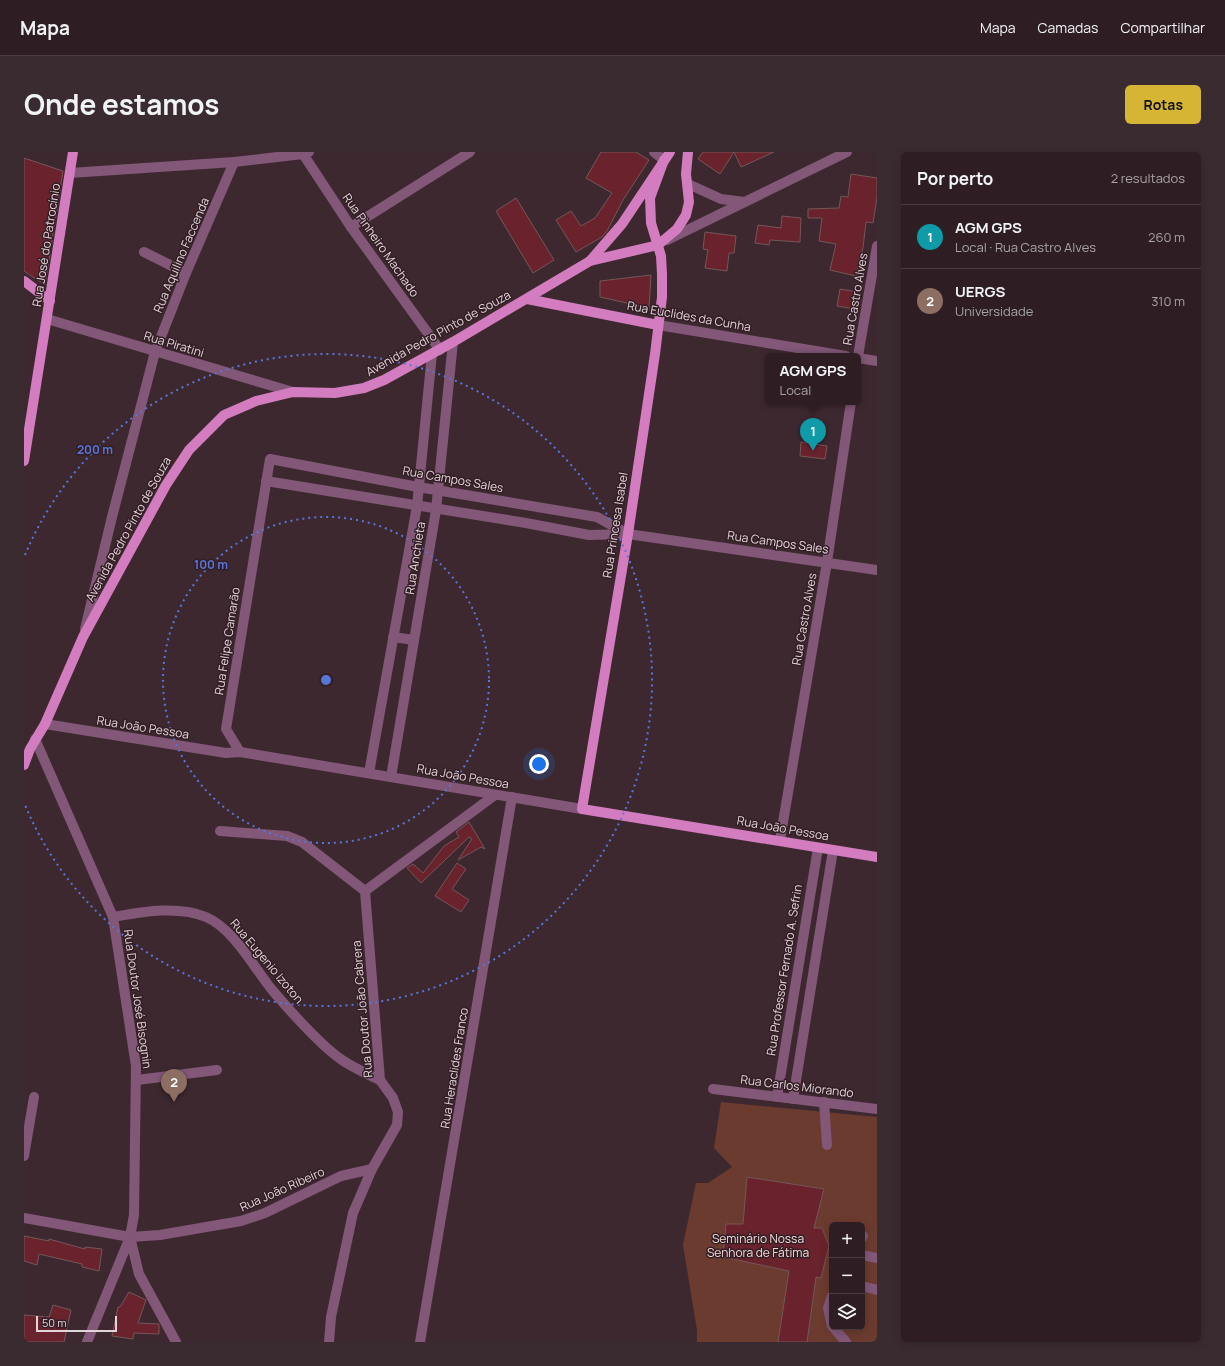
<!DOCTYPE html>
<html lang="pt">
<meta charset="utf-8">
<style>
body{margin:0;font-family:Manrope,sans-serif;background:#3a2b31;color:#f1f3f6}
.controls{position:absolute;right:12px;bottom:12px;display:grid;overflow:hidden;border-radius:6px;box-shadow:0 2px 10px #0003}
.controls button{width:36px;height:36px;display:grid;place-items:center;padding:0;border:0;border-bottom:1px solid #493c41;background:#2e1e24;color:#f1f3f6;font:20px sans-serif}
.scale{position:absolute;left:12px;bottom:10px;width:81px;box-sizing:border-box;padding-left:4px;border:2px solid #e3d4d9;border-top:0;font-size:11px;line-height:14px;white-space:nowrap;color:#e3d4d9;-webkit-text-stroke:3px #331e26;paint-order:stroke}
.you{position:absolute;left:515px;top:612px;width:14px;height:14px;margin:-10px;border:3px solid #fff;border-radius:50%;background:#1a73e8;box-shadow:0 0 0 6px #1a73e833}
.badge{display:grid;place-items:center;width:26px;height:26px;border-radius:50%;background:#d6b534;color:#fff;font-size:13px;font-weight:700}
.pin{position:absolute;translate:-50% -33px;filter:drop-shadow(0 1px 2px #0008)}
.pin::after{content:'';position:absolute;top:21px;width:14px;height:12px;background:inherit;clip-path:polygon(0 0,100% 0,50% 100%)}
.popup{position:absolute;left:741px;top:201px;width:96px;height:52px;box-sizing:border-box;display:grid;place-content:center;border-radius:6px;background:#2e1e24;filter:drop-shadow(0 1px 3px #0005);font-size:13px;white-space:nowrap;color:#a7a2a6}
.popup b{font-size:15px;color:#f1f3f6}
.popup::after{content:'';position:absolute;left:50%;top:100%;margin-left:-8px;border:8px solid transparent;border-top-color:#2e1e24}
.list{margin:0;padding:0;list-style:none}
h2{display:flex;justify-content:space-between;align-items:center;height:52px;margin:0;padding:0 16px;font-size:17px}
h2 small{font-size:13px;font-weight:400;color:#a7a2a6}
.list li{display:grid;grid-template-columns:26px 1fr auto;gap:12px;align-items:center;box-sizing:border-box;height:64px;padding:0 16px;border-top:1px solid #493c41}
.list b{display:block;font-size:15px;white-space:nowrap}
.list p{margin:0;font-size:13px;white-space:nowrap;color:#a7a2a6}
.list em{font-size:13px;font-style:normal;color:#a7a2a6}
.icon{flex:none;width:22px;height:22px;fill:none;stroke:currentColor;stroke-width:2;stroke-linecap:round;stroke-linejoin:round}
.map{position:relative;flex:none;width:853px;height:1190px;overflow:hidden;border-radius:6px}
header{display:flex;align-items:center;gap:24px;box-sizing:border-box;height:56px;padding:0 20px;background:#2e1e24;border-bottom:1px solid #493c41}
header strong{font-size:19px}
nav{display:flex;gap:22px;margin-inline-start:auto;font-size:14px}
.intro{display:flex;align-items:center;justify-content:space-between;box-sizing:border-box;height:96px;padding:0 24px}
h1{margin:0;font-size:28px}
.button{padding:10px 18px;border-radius:6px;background:#d6b534;color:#111;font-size:14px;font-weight:700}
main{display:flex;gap:24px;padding:0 24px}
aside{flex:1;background:#2e1e24;border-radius:6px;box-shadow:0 2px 10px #0003}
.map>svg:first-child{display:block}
.green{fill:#6c3b2f;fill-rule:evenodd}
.building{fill:#6a232d;stroke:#735759}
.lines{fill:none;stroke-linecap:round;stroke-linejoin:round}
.minor{stroke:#825778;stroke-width:10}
.major{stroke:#d37cbf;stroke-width:10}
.ring{fill:none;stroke:#5876d8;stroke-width:2;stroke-dasharray:2 4}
.labels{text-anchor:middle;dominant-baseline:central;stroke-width:3;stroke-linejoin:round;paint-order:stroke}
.street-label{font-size:12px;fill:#e3d4d9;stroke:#331e26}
.park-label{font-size:12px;fill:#f1dbd5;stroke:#331e26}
.centre{fill:#5876d8;stroke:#331e26;stroke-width:2}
.ring-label{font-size:12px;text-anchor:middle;font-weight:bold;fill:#5876d8;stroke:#331e26;stroke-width:3;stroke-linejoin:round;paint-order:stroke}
</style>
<header>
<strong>Mapa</strong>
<nav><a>Mapa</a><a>Camadas</a><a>Compartilhar</a></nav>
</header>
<div class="intro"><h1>Onde estamos</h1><a class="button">Rotas</a></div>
<main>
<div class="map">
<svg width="853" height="1190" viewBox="0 0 853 1190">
<rect width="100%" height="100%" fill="#3e2830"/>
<path class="green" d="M697 950 853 965V1190H673V1178L659 1093 672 1031H684L708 1015 690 996ZM808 1073H838V1175H808Z"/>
<g class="building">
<polygon points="577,0 612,0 625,8 599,48 583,79 578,85 552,100 532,68 547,59 557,74 571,66 588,41 562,26"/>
<polygon points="679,0 750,0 717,15 710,0 696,22 674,7"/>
<polygon points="0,6 39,19 21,133 0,119"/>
<polygon points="827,22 853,26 853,45 849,71 842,70 839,96 832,124 806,118 812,92 795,89 798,66 784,66 784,57 815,56 817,44 824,45"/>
<polygon points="492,46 530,108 509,121 472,59"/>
<polygon points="758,64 777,66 776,90 746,88 745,93 731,91 734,73 757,76"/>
<polygon points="681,80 712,84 710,101 705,101 703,119 681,116 684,98 679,97"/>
<polygon points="627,123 625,156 576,145 576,129"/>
<polygon points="816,137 834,140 831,157 813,154"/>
<polygon points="777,290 803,294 801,307 776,304"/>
<polygon points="445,670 461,697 457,695 434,708 448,687 445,685 397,731 383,716 389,712 399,721 420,694 435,685 432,680"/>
<polygon points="433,711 442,717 428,737 445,748 437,760 411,744"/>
<polygon points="723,1025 800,1037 790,1076 798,1076 805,1094 797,1126 792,1125 783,1190 754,1190 765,1119 699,1105 702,1072 719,1072"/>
<polygon points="0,1084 25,1089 25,1087 61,1097 61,1095 78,1097 75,1119 58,1115 58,1112 15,1102 13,1113 0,1109"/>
<polygon points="105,1140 122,1148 114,1171 135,1172 135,1182 110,1181 109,1187 88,1184 94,1155 96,1155"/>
<polygon points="29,1153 47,1158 40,1190 0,1190 0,1163 25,1165"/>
</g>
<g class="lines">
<g class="minor">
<polyline points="630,0 640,8"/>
<polyline points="279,2 327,75 416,198"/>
<polyline points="46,21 210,10 279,2 285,0"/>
<polyline points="664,32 697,47 720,50"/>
<polyline points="327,75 446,0"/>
<polyline points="643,88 823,0"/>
<polyline points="120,100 162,121"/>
<polyline points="23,167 269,240"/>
<polyline points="634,173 822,204"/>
<polyline points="834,204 853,94"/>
<polyline points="834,206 853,209"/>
<polyline points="242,329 502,371 565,383 604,382 853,418"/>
<polyline points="61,477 88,365 131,200 162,121 210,10"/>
<polyline points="369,485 390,488"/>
<polyline points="21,572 202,601 216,600 558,657"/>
<polyline points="11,587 89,765 112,914 110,1063 106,1085 63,1190"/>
<polyline points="216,600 202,577 246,307 394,335 573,365 604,382"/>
<polyline points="345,621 393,354 408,202"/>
<polyline points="367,625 412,358 429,190"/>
<polyline points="196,679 263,684 278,690 341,739"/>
<polyline points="756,688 803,410 827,250"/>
<polyline points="341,739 471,643"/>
<path d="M89 765C118 760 154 753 182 765 210 777 230 816 249 839 267 860 296 893 318 908 330 916 343 922 356 928"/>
<polyline points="113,928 193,918"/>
<polyline points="689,937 853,957"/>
<polyline points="753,945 794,696"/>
<polyline points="769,947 809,698"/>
<polyline points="800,950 803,993"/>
<polyline points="0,1004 10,945"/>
<polyline points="0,1066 106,1085 136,1083 217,1069 241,1061 317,1024 348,1017"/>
<polyline points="106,1085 115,1122 152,1190"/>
<polyline points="838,1086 839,1084"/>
<polyline points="838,1103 853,1106"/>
<polyline points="838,1134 853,1138"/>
<polyline points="808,1144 804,1156 808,1174"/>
<polyline points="809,1175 822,1190"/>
<polyline points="305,1190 307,1165 329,1061 348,1017 373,973 374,960 369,946 356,928 341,739"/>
<polyline points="396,1190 488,645"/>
</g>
<g class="major">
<polyline points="640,8 626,46 627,71 637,104 638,122 638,145 631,202 604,382 558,657 853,705"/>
<polyline points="566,109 598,72 646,0"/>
<polyline points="0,129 26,149"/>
<polyline points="503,147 634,173"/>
<polyline points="0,309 49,0"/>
<polyline points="0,613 6,597 21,572 59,485 142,333 165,298 200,263 232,249 269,240 311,241 340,236 360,228 429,190 566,109 634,93 653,77 662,63 665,50 662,22 664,0"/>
</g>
</g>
<g class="ring">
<circle cx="302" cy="528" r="163"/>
<path d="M1 403A326 326 0 1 1 1 653"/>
</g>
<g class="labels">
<g class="street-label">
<text transform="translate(22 93) rotate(-81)">Rua José do Patrocínio</text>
<text transform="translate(357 93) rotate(55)">Rua Pinheiro Machado</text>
<text transform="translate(157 103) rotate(-67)">Rua Aquilino Faccenda</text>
<text transform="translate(831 147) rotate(-80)">Rua Castro Alves</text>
<text transform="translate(665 164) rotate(10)">Rua Euclides da Cunha</text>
<text transform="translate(414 181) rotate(-29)">Avenida Pedro Pinto de Souza</text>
<text transform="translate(150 192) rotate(17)">Rua Piratini</text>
<text transform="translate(429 327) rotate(10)">Rua Campos Sales</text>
<text transform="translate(591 373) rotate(-81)">Rua Princesa Isabel</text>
<text transform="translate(104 377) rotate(-61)">Avenida Pedro Pinto de Souza</text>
<text transform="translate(754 390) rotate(8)">Rua Campos Sales</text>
<text transform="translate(391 406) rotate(-81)">Rua Anchieta</text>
<text transform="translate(780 467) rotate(-80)">Rua Castro Alves</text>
<text transform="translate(203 489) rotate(-81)">Rua Felipe Camarão</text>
<text transform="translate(119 575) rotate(9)">Rua João Pessoa</text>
<text transform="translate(439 624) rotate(10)">Rua João Pessoa</text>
<text transform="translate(759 676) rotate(10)">Rua João Pessoa</text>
<text transform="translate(243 809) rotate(50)">Rua Eugenio Izoton</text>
<text transform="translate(760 818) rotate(-81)">Rua Professor Fernado A. Sefrin</text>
<text transform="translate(114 847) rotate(82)">Rua Doutor José Bisognin</text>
<text transform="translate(338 857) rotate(-95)">Rua Doutor João Cabrera</text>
<text transform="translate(430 916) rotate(-81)">Rua Heraclides Franco</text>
<text transform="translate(773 934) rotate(7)">Rua Carlos Miorando</text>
<text transform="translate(258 1037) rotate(-24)">Rua João Ribeiro</text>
</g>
<g class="park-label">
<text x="734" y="1086">Seminário Nossa<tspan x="734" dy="14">Senhora de Fátima</tspan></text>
</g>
</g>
<circle cx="302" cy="528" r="6" class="centre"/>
<g class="ring-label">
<text x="71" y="302">200 m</text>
<text x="187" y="417">100 m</text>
</g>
</svg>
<div class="controls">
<button>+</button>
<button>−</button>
<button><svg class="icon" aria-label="layers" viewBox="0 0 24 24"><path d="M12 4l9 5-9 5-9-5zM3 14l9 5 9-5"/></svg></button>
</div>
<div class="scale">50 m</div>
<div class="you"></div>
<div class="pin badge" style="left:789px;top:299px;background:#0f9aa8">1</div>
<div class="popup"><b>AGM GPS</b>Local</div>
<div class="pin badge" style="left:150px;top:950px;background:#8d6e63">2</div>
</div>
<aside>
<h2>Por perto<small>2 resultados</small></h2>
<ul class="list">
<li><span class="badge" style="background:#0f9aa8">1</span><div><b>AGM GPS</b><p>Local · Rua Castro Alves</p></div><em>260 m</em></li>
<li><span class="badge" style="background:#8d6e63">2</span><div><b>UERGS</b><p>Universidade</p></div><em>310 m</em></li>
</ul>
</aside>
</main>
